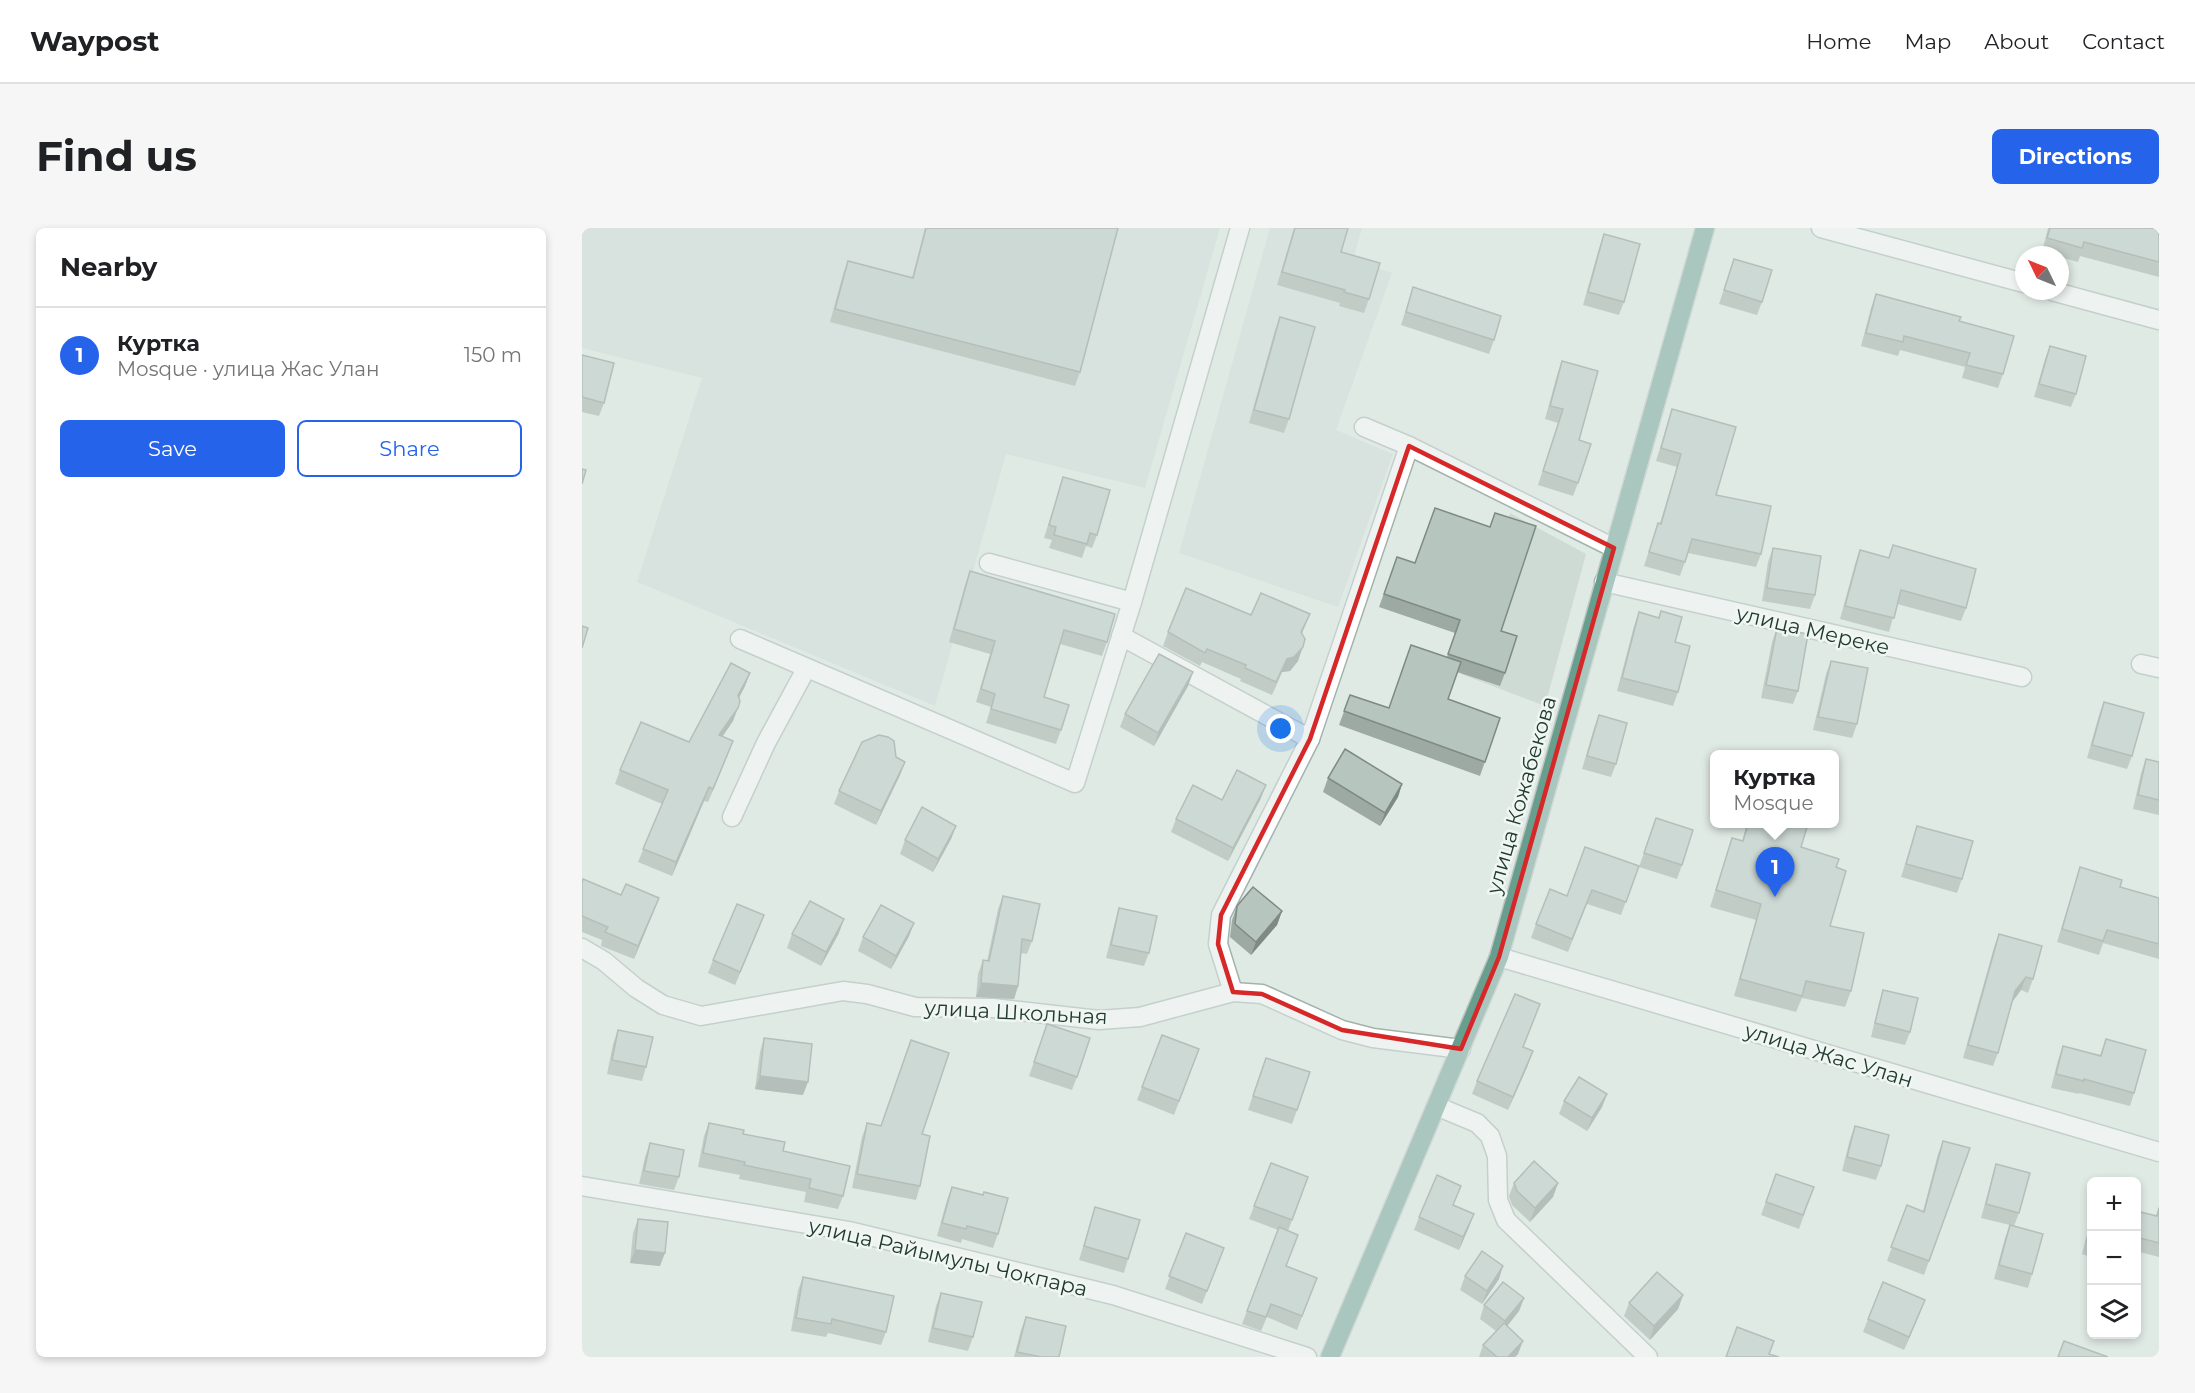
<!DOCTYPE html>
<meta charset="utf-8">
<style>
body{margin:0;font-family:Montserrat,sans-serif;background:#f6f6f6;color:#202124}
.controls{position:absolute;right:18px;bottom:18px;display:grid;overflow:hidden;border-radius:9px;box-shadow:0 3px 9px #0003}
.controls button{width:54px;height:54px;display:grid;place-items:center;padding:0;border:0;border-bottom:2px solid #e0e0e0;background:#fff;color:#202124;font:30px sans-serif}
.compass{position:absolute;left:1433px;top:18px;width:54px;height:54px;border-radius:50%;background:#fff;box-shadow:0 3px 9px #0003;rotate:313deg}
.you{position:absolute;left:699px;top:501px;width:21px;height:21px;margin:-15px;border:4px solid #fff;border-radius:50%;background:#1a73e8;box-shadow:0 0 0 9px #1a73e833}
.badge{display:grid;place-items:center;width:39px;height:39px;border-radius:50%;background:#2563eb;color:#fff;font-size:20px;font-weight:700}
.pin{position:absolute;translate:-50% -50px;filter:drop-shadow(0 2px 3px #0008)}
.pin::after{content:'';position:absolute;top:32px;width:21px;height:18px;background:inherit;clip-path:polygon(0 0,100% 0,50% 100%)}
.popup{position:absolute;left:1128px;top:522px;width:129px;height:78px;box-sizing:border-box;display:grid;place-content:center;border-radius:9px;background:#fff;filter:drop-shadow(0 2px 4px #0005);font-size:20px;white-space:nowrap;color:#757577}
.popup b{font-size:22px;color:#202124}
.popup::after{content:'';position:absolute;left:50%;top:100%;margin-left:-12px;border:12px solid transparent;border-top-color:#fff}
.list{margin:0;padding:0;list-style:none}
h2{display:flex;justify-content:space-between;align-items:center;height:78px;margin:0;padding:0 24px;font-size:26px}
h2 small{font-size:20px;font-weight:400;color:#757577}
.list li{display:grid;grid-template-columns:39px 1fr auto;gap:18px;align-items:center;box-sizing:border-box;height:96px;padding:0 24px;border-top:2px solid #e0e0e0}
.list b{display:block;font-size:22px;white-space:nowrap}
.list p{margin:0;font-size:20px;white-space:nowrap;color:#757577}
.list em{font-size:20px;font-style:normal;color:#757577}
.actions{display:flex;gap:12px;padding:18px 24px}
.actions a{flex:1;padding:14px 0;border:2px solid #2563eb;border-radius:9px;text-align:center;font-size:21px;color:#2563eb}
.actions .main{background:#2563eb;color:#fff}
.icon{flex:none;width:33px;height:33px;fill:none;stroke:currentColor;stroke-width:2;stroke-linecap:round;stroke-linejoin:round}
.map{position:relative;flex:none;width:1577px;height:1129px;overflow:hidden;border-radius:9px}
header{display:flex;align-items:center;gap:36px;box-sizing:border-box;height:84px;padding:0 30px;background:#fff;border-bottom:2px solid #e0e0e0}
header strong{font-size:28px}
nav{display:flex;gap:33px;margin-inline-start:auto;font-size:21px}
.intro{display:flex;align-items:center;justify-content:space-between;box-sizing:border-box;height:144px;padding:0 36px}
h1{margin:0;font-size:42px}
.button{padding:15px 27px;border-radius:9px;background:#2563eb;color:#fff;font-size:21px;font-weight:700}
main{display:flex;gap:36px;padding:0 36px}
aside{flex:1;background:#fff;border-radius:9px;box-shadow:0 3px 9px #0003}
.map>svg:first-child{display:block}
.built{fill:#cedad4}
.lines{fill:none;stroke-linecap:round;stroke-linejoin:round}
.minor-casing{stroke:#a3b2ac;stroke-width:21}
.major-casing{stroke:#bdc4c2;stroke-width:21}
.minor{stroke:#fff;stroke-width:18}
.major{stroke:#679e8e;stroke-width:18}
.wall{fill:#9da9a3}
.shaded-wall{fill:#7f8a85}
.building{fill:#b6c5be;stroke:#7f8a85;stroke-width:1.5}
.marked{fill:none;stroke:#d62828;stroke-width:4.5;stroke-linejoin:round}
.labels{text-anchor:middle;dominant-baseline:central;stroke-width:5;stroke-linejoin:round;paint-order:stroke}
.street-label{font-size:21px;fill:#223a32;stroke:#f0f7f3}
</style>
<header>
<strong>Waypost</strong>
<nav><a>Home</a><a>Map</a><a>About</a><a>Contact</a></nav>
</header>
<div class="intro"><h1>Find us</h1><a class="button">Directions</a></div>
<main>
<aside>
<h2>Nearby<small></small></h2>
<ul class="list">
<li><span class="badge">1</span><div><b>Куртка</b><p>Mosque · улица Жас Улан</p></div><em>150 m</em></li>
</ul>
<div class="actions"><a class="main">Save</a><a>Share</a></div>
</aside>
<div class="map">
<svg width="1577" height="1129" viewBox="0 0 1577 1129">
<rect width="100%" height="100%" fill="#e0eae5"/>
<g class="built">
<polygon points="0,0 638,0 563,260 424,226 353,478 55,354 120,150 0,120"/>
<polygon points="688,0 780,0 771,32 810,45 754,202 811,226 756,379 597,325"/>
<polygon points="928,285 1004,326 963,478 879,446"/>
</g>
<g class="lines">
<g class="minor-casing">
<g id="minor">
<polyline points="1239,0 1442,55"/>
<polyline points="1470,63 1577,92"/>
<polyline points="782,199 827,218 1032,320"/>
<polyline points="407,335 550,374"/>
<polyline points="1022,354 1440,449"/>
<polyline points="539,408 728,511"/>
<polyline points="158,411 493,555 550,374 658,0"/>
<polyline points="1559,436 1577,440"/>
<polyline points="150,589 184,515 224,441"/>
<polyline points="0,720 22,733 54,760 81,777 119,788 261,763 285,766 333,779 411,780 517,792 558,789 651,764 680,766 760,802 791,810 879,821"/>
<polyline points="917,729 1577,924"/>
<polyline points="651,764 636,716 639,687 728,511 827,218"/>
<polyline points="854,878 895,895 908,908 915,928 916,972 924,992 1066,1129"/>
<polyline points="0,958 267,1003 531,1067 725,1129"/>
</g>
</g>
<g class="major-casing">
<polyline id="major" points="748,1129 917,729 1123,0"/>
</g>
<use href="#minor" class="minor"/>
<use href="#major" class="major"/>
</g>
<g class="wall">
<polygon points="343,0 536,0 498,144 493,158 248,94 261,46 266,33 330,50"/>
<polygon points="712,0 766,0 759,24 787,71 782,85 757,78 758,75 695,57"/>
<polygon points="1466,0 1577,0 1577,49 1498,28 1496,34 1478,29 1478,27 1472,27 1460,24"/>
<polygon points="1022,6 1042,74 1037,87 1001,77 1017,20"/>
<polygon points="1152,31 1180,74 1175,87 1137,76"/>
<polygon points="831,59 912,112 907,126 819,97"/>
<polygon points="1294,66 1377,93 1421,146 1416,160 1380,150 1383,139 1318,122 1316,128 1279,118 1289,80"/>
<polygon points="698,89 707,191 702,205 667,195 693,102"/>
<polygon points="1468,118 1494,166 1489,179 1452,169 1463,131"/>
<polygon points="0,127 22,175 17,188 0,184"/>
<polygon points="980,133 996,255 991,268 956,257 976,195 963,191 975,147"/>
<polygon points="1090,181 1134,267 1179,326 1174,339 1106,325 1098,348 1062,338 1076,295 1078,295 1095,239 1074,233"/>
<polygon points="481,249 515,307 510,320 504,318 500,330 467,320 470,312 462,310"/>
<polygon points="1311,317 1384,380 1379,393 1315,376 1307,404 1258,391 1273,336 1278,322 1306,330"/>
<polygon points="1191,320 1233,367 1228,381 1180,373 1186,334"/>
<polygon points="815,329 919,403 923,445 918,458 875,444 866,471 918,490 898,548 757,497 768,467 807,480 865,429 873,405 797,379"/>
<polygon points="388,343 525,414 520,428 478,416 462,469 479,502 474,516 404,495 409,479 394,474 408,426 367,414 383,357"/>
<polygon points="1079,383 1093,414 1096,464 1091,478 1035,463 1052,398 1057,384 1076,390"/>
<polygon points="728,386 720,406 716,433 708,443 700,444 690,467 658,453 659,451 620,434 618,438 581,418 586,404 669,387"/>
<polygon points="1195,400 1216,463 1211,476 1179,470 1190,414"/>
<polygon points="1249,433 1275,496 1270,510 1231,502 1244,446"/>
<polygon points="611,444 606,458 572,518 538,499 543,486"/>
<polygon points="168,445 163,458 157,470 151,493 141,508 146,526 126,574 122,573 90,648 56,634 80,576 33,556 38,542 107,514"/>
<polygon points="1522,474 1550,528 1545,541 1505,530 1517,487"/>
<polygon points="1017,487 1034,536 1029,549 1000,541 1012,500"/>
<polygon points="314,529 323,534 318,547 294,597 252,576 257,563"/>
<polygon points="1564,531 1577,534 1577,587 1551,581 1559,545"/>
<polygon points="746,550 820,556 816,569 798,598 741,564"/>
<polygon points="679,570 646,633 589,604 594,591 640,572"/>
<polygon points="1074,590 1100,637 1095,651 1057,639"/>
<polygon points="1165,596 1226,596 1219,619 1254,639 1248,698 1269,763 1263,779 1220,770 1214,784 1152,768 1174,692 1128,679 1150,610 1160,613"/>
<polygon points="374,598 369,611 351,644 318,626 323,612"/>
<polygon points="1335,598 1380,651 1375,665 1319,649"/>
<polygon points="1057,638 1039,687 1005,676 986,724 949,710 954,696 985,668"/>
<polygon points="1498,639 1538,659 1577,670 1577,731 1521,715 1517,727 1475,714"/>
<polygon points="0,655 39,667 77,670 52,731 19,718 20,712 0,704"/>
<polygon points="421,668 450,713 445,726 439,725 436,758 432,771 394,769 396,746 401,732 405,733 416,681"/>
<polygon points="655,678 700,683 695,697 669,727 648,709 650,692"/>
<polygon points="537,680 567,725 562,738 524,730 533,694"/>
<polygon points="332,695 327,708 309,741 276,723 281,709"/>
<polygon points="177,700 153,757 126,745 131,732"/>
<polygon points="257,705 239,738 205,720 210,706"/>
<polygon points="1417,706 1451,751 1446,765 1439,762 1430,774 1416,825 1411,838 1381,830 1412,719"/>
<polygon points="1301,762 1328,804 1323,817 1289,809 1297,775"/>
<polygon points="465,796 495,849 490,862 447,848"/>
<polygon points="36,802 64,839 60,853 25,846 31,816"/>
<polygon points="580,807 617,821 592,887 555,872"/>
<polygon points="182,810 221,867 173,861 178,824"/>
<polygon points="1524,811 1552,865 1548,878 1497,865 1497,866 1469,860 1476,832 1481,818 1518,827"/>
<polygon points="941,819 946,837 926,882 890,866 895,853"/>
<polygon points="679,843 715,882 710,896 666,882"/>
<polygon points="1025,866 1020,879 1005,903 977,886 982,873"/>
<polygon points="127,895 161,906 201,923 261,968 256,981 222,974 224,964 157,951 158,947 116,939 122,908"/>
<polygon points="285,895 338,958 334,972 270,960 280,909"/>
<polygon points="1273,898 1299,938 1294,952 1260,943 1268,911"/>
<polygon points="1361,913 1388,920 1342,1047 1305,1033 1325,977 1341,983 1356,926"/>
<polygon points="68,915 97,949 92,962 57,956 63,929"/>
<polygon points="689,935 726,949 706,1003 705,1038 735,1050 715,1102 685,1089 679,1103 660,1096 696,1002 667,991"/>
<polygon points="1414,936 1437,985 1432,998 1450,1046 1446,1060 1412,1051 1423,1010 1428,997 1399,990 1410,949"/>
<polygon points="1194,946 1232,959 1217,1001 1179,987"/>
<polygon points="932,955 976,955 971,969 948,994 930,977 927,968"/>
<polygon points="370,959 416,1006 411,1020 380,1011 379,1015 355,1008 365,972"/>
<polygon points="872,977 887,999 877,1022 832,1002 837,989"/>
<polygon points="1577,978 1577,1029 1554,1023 1554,983 1574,988"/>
<polygon points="513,979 546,1031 542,1045 497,1032"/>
<polygon points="1509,990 1509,1029 1500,1026"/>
<polygon points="56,991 78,1038 48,1035 51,1005"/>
<polygon points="604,1005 642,1020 620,1076 583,1061"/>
<polygon points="883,1048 917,1051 900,1076 878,1062"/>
<polygon points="221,1049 304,1104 299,1117 246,1105 244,1109 209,1103 216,1062"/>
<polygon points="359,1065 391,1109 386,1123 346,1114 354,1078"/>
<polygon points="1101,1067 1096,1081 1068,1112 1042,1088 1047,1075"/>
<polygon points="942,1070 937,1083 925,1098 936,1126 933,1129 897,1129 901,1117 914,1103 898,1091 902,1077"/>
<polygon points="1338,1085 1322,1122 1281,1104 1286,1091"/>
<polygon points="444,1089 477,1129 432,1129 439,1102"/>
</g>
<g class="shaded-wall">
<polygon points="721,419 716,433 708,443 700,444 690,467 705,431"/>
<polygon points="611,444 606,458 572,518 576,505"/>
<polygon points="168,445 163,458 151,481 156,467"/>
<polygon points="156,480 151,493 132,520 137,507"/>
<polygon points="151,513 146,526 126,574 131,561"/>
<polygon points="323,534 318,547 294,597 299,583"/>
<polygon points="820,556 816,569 798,598 803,585"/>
<polygon points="684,557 679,570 646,633 651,620"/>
<polygon points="127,559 122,573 90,648 94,634"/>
<polygon points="374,598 369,611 351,644 356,631"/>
<polygon points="77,670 72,683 52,731 56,718"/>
<polygon points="700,683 695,697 669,727 674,714"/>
<polygon points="182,687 177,700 153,757 158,744"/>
<polygon points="262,691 257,705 239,738 244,724"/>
<polygon points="332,695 327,708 309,741 314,728"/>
<polygon points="1444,749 1439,762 1428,777 1433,763"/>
<polygon points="399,755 436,758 432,771 394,769"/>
<polygon points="951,823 946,837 926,882 931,869"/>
<polygon points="178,848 226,854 221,867 173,861"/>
<polygon points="1025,866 1020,879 1005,903 1010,890"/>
<polygon points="976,955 971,969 948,994 953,980"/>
<polygon points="892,986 887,999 877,1022 881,1009"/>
<polygon points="53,1022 83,1025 78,1038 48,1035"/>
<polygon points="921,1038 917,1051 900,1076 905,1063"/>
<polygon points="1101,1067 1096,1081 1068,1112 1072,1098"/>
<polygon points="942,1070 937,1083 918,1107 923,1093"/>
<polygon points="1343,1072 1338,1085 1322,1122 1327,1109"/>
<polygon points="941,1113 936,1126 933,1129 926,1129"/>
</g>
<g class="building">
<polygon points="344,0 536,0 498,144 253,81 266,33 331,50"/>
<polygon points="713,0 766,0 759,24 798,35 787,71 762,64 763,62 700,44"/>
<polygon points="1468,0 1577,0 1577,34 1502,14 1500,20 1465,10"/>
<polygon points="1022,6 1058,16 1042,74 1006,64"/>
<polygon points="1152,31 1190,42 1180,74 1142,62"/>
<polygon points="831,59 919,88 912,112 824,84"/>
<polygon points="1294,66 1379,89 1377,93 1432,108 1421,146 1384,137 1388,125 1322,108 1321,114 1284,105"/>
<polygon points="698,89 733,99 707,191 672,182"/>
<polygon points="1468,118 1504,128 1494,166 1457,156"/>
<polygon points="0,127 32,135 22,175 0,169"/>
<polygon points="980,133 1016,143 997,212 1009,216 996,255 961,243 981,181 968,178"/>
<polygon points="1090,181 1154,199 1134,267 1189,278 1179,326 1110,311 1103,334 1067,324 1076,295 1079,296 1099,226 1079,220"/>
<polygon points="0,241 4,242 0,256"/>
<polygon points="481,249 528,262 515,307 508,305 505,316 472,307 474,299 467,297"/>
<polygon points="853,280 908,299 913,285 954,298 919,403 935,408 923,445 866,426 878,392 802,366 815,329 833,335"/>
<polygon points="1311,317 1394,341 1384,380 1319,362 1312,390 1263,378 1278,322 1307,330"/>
<polygon points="1191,320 1239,328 1233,367 1185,360"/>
<polygon points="388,343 533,386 525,414 482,402 462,469 487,477 479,502 409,481 413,466 399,461 413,413 372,401"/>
<polygon points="604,360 669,387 679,365 728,386 719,404 723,411 721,419 712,429 705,431 694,454 663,440 664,437 625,421 623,425 586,404"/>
<polygon points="1079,383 1100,389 1093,414 1108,418 1096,464 1040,450 1057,384 1077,390"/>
<polygon points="0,398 6,400 0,420"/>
<polygon points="1195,400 1226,406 1216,463 1184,457"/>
<polygon points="829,417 879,434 866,471 918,490 903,534 762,483 768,467 807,480"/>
<polygon points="577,426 611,444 576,505 543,486"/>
<polygon points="1249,433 1286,440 1275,496 1236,489"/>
<polygon points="149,435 168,445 156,467 158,473 156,480 137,507 151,513 131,561 127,559 94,634 61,621 86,562 38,542 59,494 107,514"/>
<polygon points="1522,474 1562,485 1550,528 1510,517"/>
<polygon points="1017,487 1045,495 1034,536 1005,528"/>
<polygon points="297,507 306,509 312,513 314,529 323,534 299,583 257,563 280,514"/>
<polygon points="763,521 820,556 803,585 746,550"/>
<polygon points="1564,531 1577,534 1577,572 1556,567"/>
<polygon points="655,542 684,557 651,620 594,591 611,557 640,572"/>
<polygon points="340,579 374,598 356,631 323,612"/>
<polygon points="1074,590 1111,602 1100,637 1062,625"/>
<polygon points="1166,596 1226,596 1219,619 1257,631 1254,639 1264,643 1248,698 1282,705 1269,763 1224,753 1220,768 1158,751 1179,676 1134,662 1150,610 1161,613"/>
<polygon points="1335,598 1391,613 1380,651 1324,636"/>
<polygon points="1003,619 1057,638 1044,674 1010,662 990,711 954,696 968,661 985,668"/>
<polygon points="1498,639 1540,652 1538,659 1577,670 1577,716 1525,702 1521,713 1480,701"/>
<polygon points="1,651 39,667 44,656 77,670 56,718 23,704 26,699 0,688 0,655"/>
<polygon points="671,659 700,683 674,714 653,696 655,678"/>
<polygon points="421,668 458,676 450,713 440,711 436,758 399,755 401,732 407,733"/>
<polygon points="228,673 262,691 244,724 210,706"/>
<polygon points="155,676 182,687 158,744 131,732"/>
<polygon points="299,677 332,695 314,728 281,709"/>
<polygon points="537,680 575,688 567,725 529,717"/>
<polygon points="1417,706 1460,718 1451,751 1444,749 1433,763 1416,825 1386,817"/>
<polygon points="1301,762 1336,770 1328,804 1293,795"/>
<polygon points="933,766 958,776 941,819 951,823 931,869 895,853"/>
<polygon points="465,796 508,810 495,849 452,834"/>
<polygon points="36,802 71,809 64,839 30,832"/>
<polygon points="580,807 617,821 597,873 560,859"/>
<polygon points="182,810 230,816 226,854 178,848"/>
<polygon points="1524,811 1564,822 1552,865 1502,851 1502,853 1474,846 1481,818 1519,828"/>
<polygon points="329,812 367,825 340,906 348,908 338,958 275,946 285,895 299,898"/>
<polygon points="684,830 728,844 715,882 671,868"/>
<polygon points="997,849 1025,866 1010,890 982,873"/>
<polygon points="127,895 162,902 161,906 203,914 201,923 268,938 261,968 227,960 229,951 162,937 163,934 121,925"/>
<polygon points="1273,898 1307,907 1299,938 1265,929"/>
<polygon points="1361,913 1388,920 1347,1033 1309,1019 1325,977 1342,984"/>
<polygon points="68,915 102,922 97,949 62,943"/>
<polygon points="952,933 976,955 953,980 935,963 932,955"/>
<polygon points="689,935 726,949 710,992 672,978"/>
<polygon points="1414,936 1448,945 1437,985 1404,976"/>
<polygon points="1194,946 1232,959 1221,987 1184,974"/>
<polygon points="855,947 879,958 871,977 892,986 881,1009 837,989"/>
<polygon points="370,959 401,967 402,964 426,970 416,1006 385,998 384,1001 360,995"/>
<polygon points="513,979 558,992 546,1031 502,1018"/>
<polygon points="1577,980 1577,1015 1554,1009 1554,983 1575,988"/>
<polygon points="56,991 86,994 83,1025 53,1022"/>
<polygon points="1509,995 1509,1014 1505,1013"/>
<polygon points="1428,997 1461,1006 1450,1046 1417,1037"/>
<polygon points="697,999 716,1007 704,1038 735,1050 720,1088 689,1076 684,1089 665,1083"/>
<polygon points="604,1005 642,1020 625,1063 587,1048"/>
<polygon points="900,1023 921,1038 905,1063 883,1048"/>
<polygon points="1075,1044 1101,1067 1072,1098 1047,1075"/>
<polygon points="221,1049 312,1068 304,1104 250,1091 249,1096 214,1090"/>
<polygon points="921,1054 942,1070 923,1093 902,1077"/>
<polygon points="1301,1054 1343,1072 1327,1109 1286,1091"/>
<polygon points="359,1065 400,1074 391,1109 351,1100"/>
<polygon points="444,1089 484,1098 477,1129 459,1129 435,1124"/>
<polygon points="922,1095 941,1113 926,1129 915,1129 901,1117"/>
<polygon points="1155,1099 1192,1113 1187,1126 1197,1129 1144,1129"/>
<polygon points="1482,1113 1526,1129 1476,1129"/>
</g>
<path d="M0 0H1577V1129H0ZM827 218 1032 320 917 729 879 821 760 802 680 766 651 764 636 716 639 687 728 511Z" fill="#e0eae5" fill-opacity=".55" fill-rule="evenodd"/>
<path class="marked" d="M827 218 1032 320 917 729 879 821 760 802 680 766 651 764 636 716 639 687 728 511Z"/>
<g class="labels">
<g class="street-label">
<text transform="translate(1231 402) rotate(13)">улица Мереке</text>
<text transform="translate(939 567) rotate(-74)">улица Кожабекова</text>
<text transform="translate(434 784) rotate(3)">улица Школьная</text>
<text transform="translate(1247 827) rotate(17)">улица Жас Улан</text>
<text transform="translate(366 1029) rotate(13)">улица Райымулы Чокпара</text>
</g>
</g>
</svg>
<div class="controls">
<button>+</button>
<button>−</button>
<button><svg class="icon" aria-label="layers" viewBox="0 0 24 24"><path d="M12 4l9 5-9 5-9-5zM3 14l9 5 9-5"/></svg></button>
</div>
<svg class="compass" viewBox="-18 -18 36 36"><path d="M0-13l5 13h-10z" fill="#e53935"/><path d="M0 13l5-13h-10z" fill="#757577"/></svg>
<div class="you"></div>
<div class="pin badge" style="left:1193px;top:669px">1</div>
<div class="popup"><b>Куртка</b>Mosque</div>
</div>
</main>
